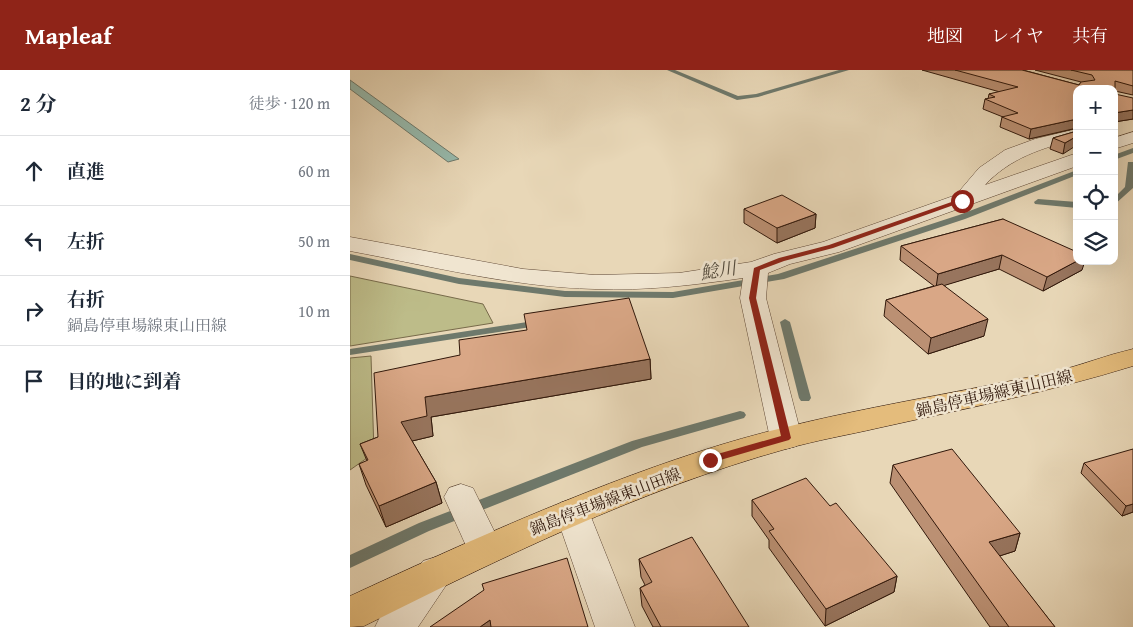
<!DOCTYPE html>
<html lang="ja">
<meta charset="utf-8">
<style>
body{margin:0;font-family:"Gentium Book Plus","Noto Serif JP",serif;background:#f2f2f3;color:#1f2937}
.controls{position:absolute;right:15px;top:15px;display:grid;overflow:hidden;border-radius:10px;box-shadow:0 5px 20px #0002}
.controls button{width:45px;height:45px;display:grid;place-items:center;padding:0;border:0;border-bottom:1px solid #e0e1e3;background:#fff;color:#1f2937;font:25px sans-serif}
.stop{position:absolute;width:15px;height:15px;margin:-11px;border:4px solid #8f2418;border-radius:50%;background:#fff}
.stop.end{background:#8f2418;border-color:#fff;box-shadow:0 1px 5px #0008}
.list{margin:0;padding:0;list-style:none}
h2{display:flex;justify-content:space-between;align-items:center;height:65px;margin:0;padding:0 20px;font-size:21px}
h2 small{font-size:16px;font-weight:400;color:#747a83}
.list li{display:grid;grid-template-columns:32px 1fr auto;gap:15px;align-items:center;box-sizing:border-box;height:70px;padding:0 20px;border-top:1px solid #e0e1e3}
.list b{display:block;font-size:19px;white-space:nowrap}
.list p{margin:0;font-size:16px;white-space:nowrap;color:#747a83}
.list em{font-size:16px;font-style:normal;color:#747a83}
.icon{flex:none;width:28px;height:28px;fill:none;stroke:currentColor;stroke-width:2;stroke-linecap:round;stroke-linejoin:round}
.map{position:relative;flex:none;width:783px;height:557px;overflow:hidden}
header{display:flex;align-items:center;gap:30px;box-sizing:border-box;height:70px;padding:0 25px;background:#8f2418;color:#fff}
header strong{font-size:24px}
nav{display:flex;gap:28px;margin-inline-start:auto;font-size:18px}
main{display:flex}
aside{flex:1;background:#fff}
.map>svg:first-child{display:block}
.green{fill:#bdbc89;stroke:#776a4a}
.water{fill:#97baad;stroke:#6e796c}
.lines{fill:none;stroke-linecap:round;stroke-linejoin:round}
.stream{fill:#6e796c;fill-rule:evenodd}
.minor-casing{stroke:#5f4836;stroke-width:1}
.major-casing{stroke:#31180b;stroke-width:1}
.minor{fill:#f0e5d0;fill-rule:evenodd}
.major{fill:#e4bc7c;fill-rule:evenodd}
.wall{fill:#bb9073;stroke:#31180b}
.shaded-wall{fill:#98755e;stroke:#31180b}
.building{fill:#d9a786;stroke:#31180b}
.route{fill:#8f2418}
.labels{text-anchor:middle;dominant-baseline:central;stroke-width:5;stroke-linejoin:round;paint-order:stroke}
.street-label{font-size:16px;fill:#31180b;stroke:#f0e5d0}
.water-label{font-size:18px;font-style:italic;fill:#50493c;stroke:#f0e5d0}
</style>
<header>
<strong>Mapleaf</strong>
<nav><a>地図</a><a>レイヤ</a><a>共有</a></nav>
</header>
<main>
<aside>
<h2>2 分<small>徒歩 · 120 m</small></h2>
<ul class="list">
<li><svg class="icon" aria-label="ahead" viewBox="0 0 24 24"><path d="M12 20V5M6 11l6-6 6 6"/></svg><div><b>直進</b></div><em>60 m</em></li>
<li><svg class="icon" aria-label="left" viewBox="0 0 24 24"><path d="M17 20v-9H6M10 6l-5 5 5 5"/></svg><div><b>左折</b></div><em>50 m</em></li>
<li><svg class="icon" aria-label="right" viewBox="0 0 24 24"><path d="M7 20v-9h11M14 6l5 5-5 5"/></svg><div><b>右折</b><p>鍋島停車場線東山田線</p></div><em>10 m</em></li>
<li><svg class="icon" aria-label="arrive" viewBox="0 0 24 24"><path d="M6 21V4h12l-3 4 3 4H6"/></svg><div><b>目的地に到着</b></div></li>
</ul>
</aside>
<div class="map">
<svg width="783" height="557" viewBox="0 0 783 557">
<rect width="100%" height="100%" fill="#e8d7b7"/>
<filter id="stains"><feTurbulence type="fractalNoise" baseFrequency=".004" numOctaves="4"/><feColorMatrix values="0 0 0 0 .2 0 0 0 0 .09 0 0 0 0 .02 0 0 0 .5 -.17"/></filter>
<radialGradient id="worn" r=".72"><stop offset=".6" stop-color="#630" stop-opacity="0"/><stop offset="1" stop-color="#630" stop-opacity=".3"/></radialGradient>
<g class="green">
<polygon points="0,206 133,234 143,253 0,276"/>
<polygon points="21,286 24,383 0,400 0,288"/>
</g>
<polygon class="water" points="0,10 109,89 98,92 0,19"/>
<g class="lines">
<g class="stream">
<polygon points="317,0 325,0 388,26 406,24 489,0 499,0 408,27 387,30"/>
<polygon points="783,78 783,83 764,90 764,85"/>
<polygon points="778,92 783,92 783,118 764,135 764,128 775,117"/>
<polygon points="727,100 727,105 615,149 434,209 323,228 215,227 109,214 0,190 0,184 109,208 215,221 323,222 428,204 609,145"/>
<polygon points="688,129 727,132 727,138 685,134 684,132"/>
<polygon points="435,249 440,252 461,328 459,331 451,331 449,328 430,252"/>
<polygon points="190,250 195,253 194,255 0,285 0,279"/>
<polygon points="390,341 394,342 396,345 394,348 292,377 79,461 0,498 0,485 69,453 282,371"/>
</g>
<g class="minor-casing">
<g id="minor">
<path d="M727 59V69C692 78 660 88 635 115L727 83V96L489 182 440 194 418 203 416 228 452 368 447 376 436 379 425 376 420 368 390 228 393 208C344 215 295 221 245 219 162 217 81 196 0 181V167L173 199 245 205 329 203 401 192 424 184 473 172 606 125 629 98 655 80 685 69Z"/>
<polygon points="783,62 783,73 764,79 764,68"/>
<polygon points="111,414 123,418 153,479 148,489 135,493 122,489 94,427 99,418"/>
<polygon points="222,429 234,433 239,442 285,557 245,557 205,442 210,433"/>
<polygon points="86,487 99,491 105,502 68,557 25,557 31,545 73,491"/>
</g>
</g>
<g class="major-casing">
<path id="major" d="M783 279V296C699 322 614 339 528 358 498 365 467 370 436 379 289 420 151 488 14 556L0 557V526C114 473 229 421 348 382 463 344 585 328 703 302 730 296 756 285 783 279Z"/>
</g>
<use href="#minor" class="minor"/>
<use href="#major" class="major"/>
</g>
<g class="wall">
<polygon points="572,0 673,0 729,15 731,12 685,0 783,0 783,25 765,21 765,24 783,49 764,52 764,19 727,19 727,58 679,69 650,57 652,47 653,47 633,39 635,29 638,29 639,24 650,22"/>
<polygon points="727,61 713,84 700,79 703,68"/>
<polygon points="394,139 466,144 465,158 427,173 394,153"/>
<polygon points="653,149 732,200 693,221 649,199 594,215 634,266 578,284 534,246 536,230 584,216 550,190 551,176"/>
<polygon points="110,285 300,289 301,309 81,347 83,366 62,371 86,412 92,433 36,457 16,415 9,394 17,391 10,374 28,367"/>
<polygon points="734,393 783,442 772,446 731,403"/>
<polygon points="543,395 670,463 665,481 649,486 705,557 640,557 540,413"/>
<polygon points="402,430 480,436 547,506 544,522 475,556 419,478 419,470 402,446"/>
<polygon points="289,489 399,557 303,557 292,536 290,518 295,515 291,507"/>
</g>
<g class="shaded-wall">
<polygon points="783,40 783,49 764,52 764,43"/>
<polygon points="727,49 727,58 679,69 681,59"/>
<polygon points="727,66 727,75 713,84 715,73"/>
<polygon points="466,144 465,158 427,173 427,158"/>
<polygon points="652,185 649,199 586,218 588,204"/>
<polygon points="727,191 735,191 732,200 693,221 697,207"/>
<polygon points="638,249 634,266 578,284 581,268"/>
<polygon points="300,289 301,309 81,347 83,366 58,372 51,352 75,327"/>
<polygon points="86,412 92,433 36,457 29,436"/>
<polygon points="783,434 783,442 772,446 776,436"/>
<polygon points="670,463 665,481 634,491 639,472"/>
<polygon points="547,506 544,522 475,556 476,539"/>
<polygon points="140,550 142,557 130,557"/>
</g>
<g class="building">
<polygon points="605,0 672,0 729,15 731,12 745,10 742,5 721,0 783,0 783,16 765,11 765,24 783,28 783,40 764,43 764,19 727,19 727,49 681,59 652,47 668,43 635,29 645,27 639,24 668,17"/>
<polygon points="727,61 727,66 715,73 703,68"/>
<polygon points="432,125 466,144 427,158 394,139"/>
<polygon points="653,149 727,182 727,191 697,207 652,185 588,204 551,176"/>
<polygon points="592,214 638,249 581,268 536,230"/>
<polygon points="279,228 300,289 75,327 77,346 51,352 86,412 29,436 9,394 18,390 10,374 28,367 24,303 110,285 109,270 177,260 174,244"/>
<polygon points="602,379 670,463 639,472 705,557 659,557 543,395"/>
<polygon points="783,379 783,434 776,436 734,393"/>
<polygon points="456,408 480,436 486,433 547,506 476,539 419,461 424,459 402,430"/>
<polygon points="342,467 399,557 311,557 290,518 302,512 289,489"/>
<polygon points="217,488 238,557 141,557 140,550 130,557 80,557 134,520 132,514"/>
</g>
<polygon class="route" points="610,129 615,131 483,178 434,191 410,200 406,228 441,368 439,370 360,393 357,392 357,387 431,366 399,228 404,198 429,188 479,175"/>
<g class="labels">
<g class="street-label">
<text transform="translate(644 323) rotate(-13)">鍋島停車場線東山田線</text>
<text transform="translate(255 431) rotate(-21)">鍋島停車場線東山田線</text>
</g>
<g class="water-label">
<text transform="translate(368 200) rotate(-9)">鯰川</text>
</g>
</g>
<rect width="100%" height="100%" filter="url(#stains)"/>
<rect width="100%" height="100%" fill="url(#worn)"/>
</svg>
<div class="controls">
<button>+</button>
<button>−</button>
<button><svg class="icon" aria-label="locate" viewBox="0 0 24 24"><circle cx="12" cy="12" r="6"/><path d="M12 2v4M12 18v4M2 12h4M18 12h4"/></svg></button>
<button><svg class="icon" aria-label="layers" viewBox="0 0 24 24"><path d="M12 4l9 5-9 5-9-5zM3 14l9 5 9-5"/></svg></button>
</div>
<div class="stop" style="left:612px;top:131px"></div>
<div class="stop end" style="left:360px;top:390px"></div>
</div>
</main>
